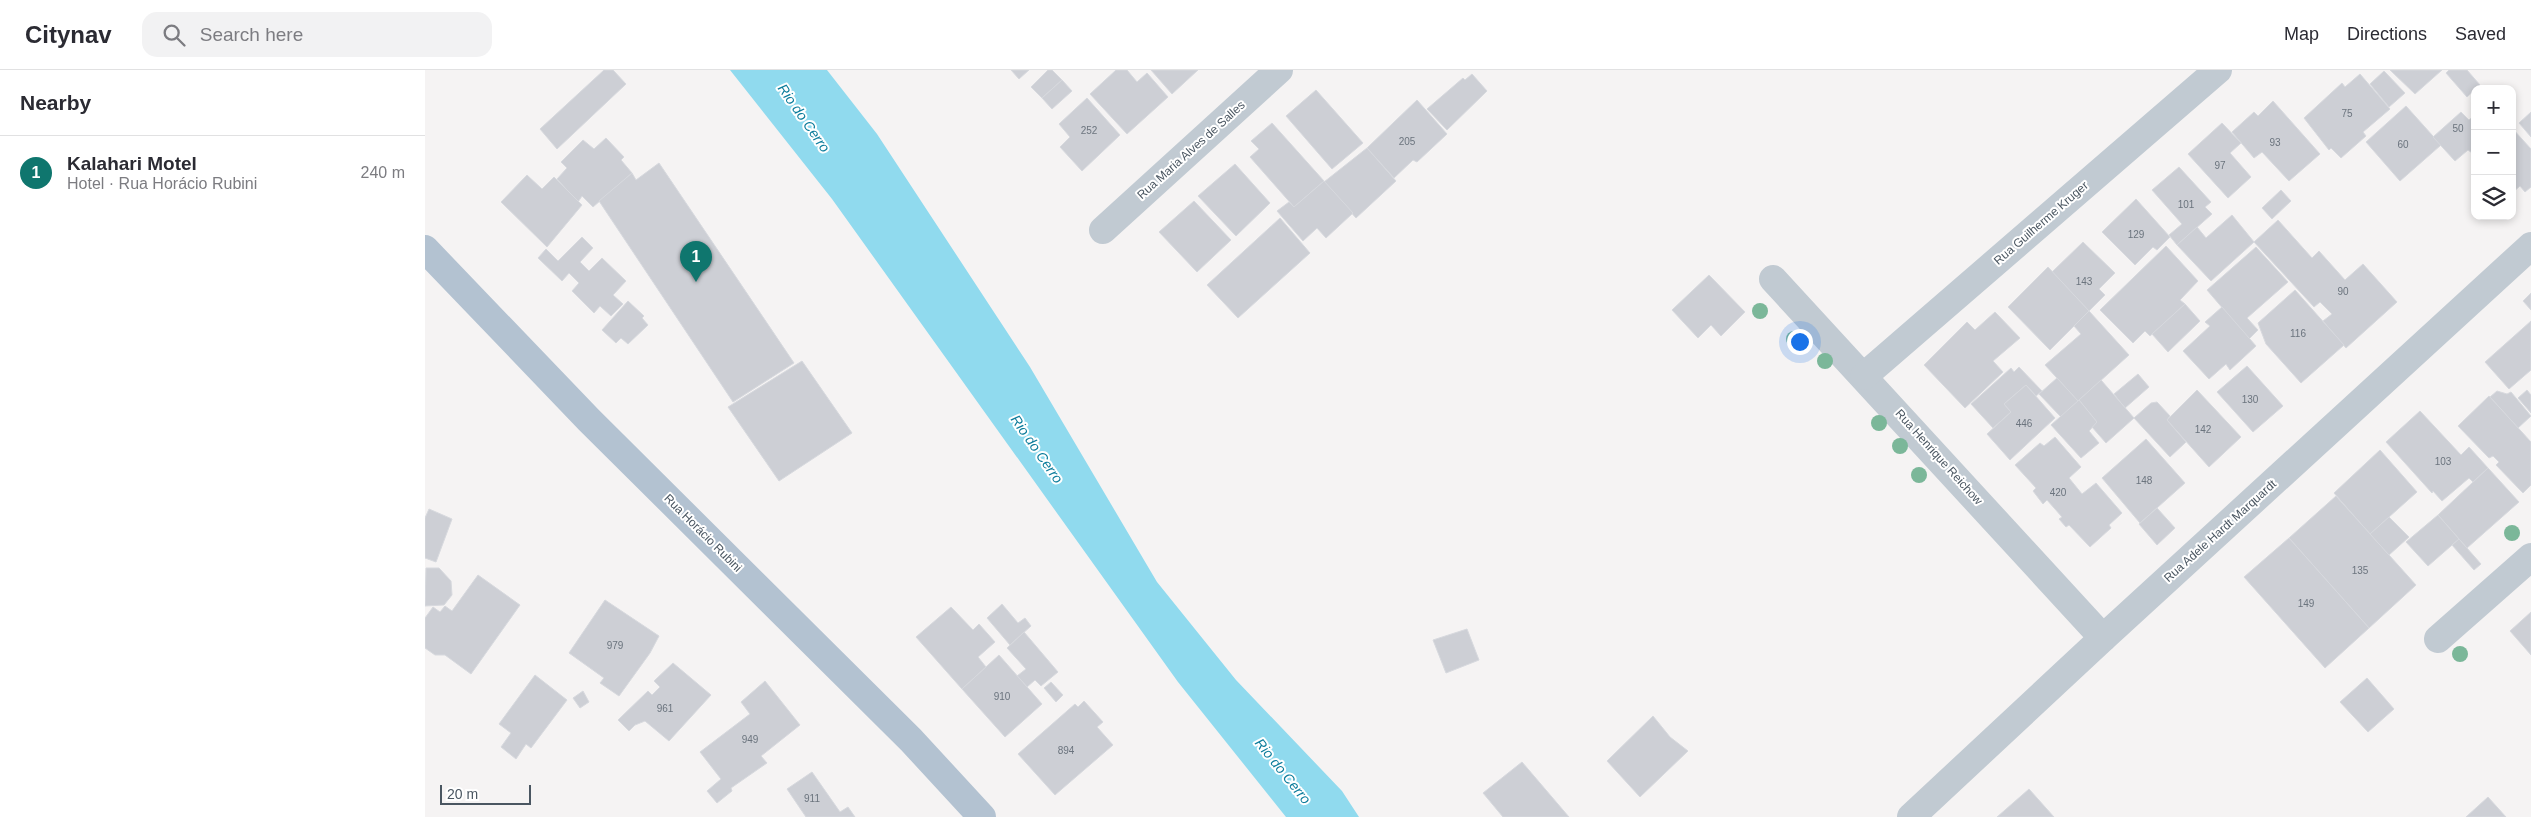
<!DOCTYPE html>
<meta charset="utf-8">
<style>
body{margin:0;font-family:Helvetica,sans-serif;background:#f2f2f3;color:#2b2b33}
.controls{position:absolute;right:15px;top:15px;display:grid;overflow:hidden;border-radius:10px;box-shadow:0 2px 8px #0003}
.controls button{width:45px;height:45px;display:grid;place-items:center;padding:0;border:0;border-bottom:1px solid #e1e1e2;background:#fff;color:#2b2b33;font:25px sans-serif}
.scale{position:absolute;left:15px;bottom:12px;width:91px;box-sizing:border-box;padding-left:5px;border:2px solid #4a5661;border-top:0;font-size:14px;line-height:18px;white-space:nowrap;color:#4a5661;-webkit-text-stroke:4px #fff;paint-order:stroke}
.you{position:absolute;left:1374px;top:271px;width:18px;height:18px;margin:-12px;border:4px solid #fff;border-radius:50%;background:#1a73e8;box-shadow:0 0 0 8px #1a73e833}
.badge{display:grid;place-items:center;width:32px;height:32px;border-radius:50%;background:#0f766e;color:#fff;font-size:16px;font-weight:700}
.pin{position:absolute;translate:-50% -41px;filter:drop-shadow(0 1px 2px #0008)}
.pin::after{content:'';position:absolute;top:26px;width:18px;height:15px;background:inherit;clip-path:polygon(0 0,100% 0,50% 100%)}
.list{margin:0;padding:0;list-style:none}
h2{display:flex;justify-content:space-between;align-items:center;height:65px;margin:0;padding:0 20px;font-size:21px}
h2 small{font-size:16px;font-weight:400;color:#7c7c81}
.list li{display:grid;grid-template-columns:32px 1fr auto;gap:15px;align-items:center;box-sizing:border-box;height:75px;padding:0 20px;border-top:1px solid #e1e1e2}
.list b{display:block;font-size:19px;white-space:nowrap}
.list p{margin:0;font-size:16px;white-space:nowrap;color:#7c7c81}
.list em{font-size:16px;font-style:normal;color:#7c7c81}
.icon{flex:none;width:28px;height:28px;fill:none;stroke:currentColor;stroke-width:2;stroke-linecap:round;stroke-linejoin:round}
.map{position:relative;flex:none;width:2106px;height:747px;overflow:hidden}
header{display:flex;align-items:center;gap:30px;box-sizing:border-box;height:70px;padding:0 25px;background:#fff;border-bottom:1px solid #e1e1e2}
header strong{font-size:24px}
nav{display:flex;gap:28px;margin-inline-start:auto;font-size:18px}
.search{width:350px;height:45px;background:#f2f2f3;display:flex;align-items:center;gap:12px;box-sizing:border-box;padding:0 18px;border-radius:15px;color:#7c7c81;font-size:19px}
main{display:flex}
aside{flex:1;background:#fff}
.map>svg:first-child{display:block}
.water{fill:#90daee}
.building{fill:#cdcfd5;stroke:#d7d9de}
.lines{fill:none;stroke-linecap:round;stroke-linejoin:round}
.minor{stroke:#c1cad2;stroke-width:28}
.major{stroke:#b3c2d1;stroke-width:28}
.tree{fill:#7bb799}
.labels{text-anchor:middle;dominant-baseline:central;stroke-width:4;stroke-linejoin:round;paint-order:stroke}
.number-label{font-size:10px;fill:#6b747e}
.street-label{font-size:12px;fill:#4a5661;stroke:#fff}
.water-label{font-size:14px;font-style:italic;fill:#0c7c9b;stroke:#fff}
</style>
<header>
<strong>Citynav</strong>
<div class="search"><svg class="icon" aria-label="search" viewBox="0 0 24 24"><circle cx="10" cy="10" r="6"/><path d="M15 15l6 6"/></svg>Search here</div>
<nav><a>Map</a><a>Directions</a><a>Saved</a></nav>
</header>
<main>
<aside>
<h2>Nearby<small></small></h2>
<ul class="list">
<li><span class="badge">1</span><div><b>Kalahari Motel</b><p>Hotel · Rua Horácio Rubini</p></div><em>240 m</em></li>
</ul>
</aside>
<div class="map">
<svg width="2106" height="747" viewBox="0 0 2106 747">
<rect width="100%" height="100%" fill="#f5f3f3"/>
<polygon class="water" points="305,0 402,0 452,64 605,297 732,512 811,610 917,721 934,747 861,747 753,612 407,129"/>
<g class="building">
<polygon points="179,0 188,0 201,14 132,79 115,59"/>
<polygon points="586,0 604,0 594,9"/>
<polygon points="623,0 627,0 637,10 617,28 606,17"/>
<polygon points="691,0 702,0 712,12 722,3 743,27 702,64 665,24"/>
<polygon points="726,0 773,0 747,24"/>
<polygon points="1965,0 2017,0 1990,24"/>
<polygon points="2024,0 2042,0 2055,15 2042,27 2021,3"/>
<polygon points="1959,1 1980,23 1964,37 1945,14"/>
<polygon points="1047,4 1062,21 1022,60 1002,39 1038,8 1040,10"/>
<polygon points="1935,4 1965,39 1938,62 1941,66 1916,88 1906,78 1904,80 1879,48 1917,13 1920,17"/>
<polygon points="637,10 647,21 627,39 617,28"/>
<polygon points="891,20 938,73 907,99 861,46"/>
<polygon points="662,28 695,65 657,101 635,77 645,67 634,54"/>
<polygon points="992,30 1022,64 992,92 988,90 969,108 942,78"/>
<polygon points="1848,31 1895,84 1864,111 1837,82 1829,88 1807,62 1829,42 1833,46"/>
<polygon points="1981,36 2016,75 1975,111 1941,72"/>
<polygon points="2036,42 2044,50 2050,45 2050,85 2043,80 2030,91 2008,67"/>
<polygon points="2106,42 2106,67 2094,53"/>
<polygon points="847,53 899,111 869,137 825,87 834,79 826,71"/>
<polygon points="1797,53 1816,73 1805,83 1826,107 1803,128 1763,84"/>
<polygon points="2087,58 2106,79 2106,117 2100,122 2095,116 2087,123"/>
<polygon points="181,68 199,87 196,90 207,103 168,137 157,126 153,132 132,109 142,98 136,92 158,70 169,79"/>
<polygon points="942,78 971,111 931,148 899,112"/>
<polygon points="234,93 369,293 308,332 174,131 207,103 211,110"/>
<polygon points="810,94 845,133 811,166 773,126"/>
<polygon points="1754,97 1786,132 1780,137 1787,144 1752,175 1744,165 1757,154 1727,120"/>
<polygon points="102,105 117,119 129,107 157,135 122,177 76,132"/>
<polygon points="899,111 928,143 901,168 892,158 878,171 852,141 864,132 869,137"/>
<polygon points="1856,120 1866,131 1847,149 1837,138"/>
<polygon points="1711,129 1745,167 1732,180 1728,177 1710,195 1677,162"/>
<polygon points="769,131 806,170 772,202 734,162"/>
<polygon points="1807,145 1829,172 1786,211 1752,175 1772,157 1781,168"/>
<polygon points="855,148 885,183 813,248 782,215"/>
<polygon points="1853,150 1887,188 1894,181 1920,210 1938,194 1972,232 1921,278 1898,251 1907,244 1895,232 1889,237 1829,172"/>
<polygon points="157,167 168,178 155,192 164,201 177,188 201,211 188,225 198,234 186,246 175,236 169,243 147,221 154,213 144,203 137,211 113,188 121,179 133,191"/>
<polygon points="1658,172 1690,203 1674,219 1680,225 1664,241 1627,202"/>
<polygon points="1741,176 1773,211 1755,230 1760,234 1725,266 1720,261 1708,273 1675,240"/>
<polygon points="1831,177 1863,212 1822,248 1833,260 1824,269 1782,220"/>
<polygon points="1623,197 1664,241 1625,280 1583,237"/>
<polygon points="1284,205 1320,242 1296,266 1286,255 1273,268 1247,240"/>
<polygon points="1870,220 1919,275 1876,313 1841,274 1833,253"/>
<polygon points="2106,223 2106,240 2098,231"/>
<polygon points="203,231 219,246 217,248 223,255 203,274 196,268 191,273 177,260"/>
<polygon points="1760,234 1775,251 1743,282 1727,264"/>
<polygon points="1797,237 1831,276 1805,300 1801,294 1784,309 1758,281 1785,256 1780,252"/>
<polygon points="1664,241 1704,285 1653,331 1620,295 1656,264 1649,256"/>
<polygon points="1570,242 1595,268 1568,291 1578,302 1540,338 1499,295 1542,252 1550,260"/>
<polygon points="2106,251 2106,300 2084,319 2060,292"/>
<polygon points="377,291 427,363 354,411 303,337"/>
<polygon points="1822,296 1858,336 1828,362 1792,322"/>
<polygon points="1594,297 1617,321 1611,326 1601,315 1579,334 1586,342 1568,358 1546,334 1586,298 1589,302"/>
<polygon points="1713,304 1724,317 1700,338 1689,324"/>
<polygon points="1632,308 1653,331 1636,347 1614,324"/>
<polygon points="1676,310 1709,348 1681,373 1667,357 1672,352 1654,330"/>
<polygon points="1601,315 1630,348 1585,390 1562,364 1586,342 1579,334"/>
<polygon points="1772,320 1816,367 1784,397 1742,350"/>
<polygon points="2102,320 2106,325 2106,343 2093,328"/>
<polygon points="2072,321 2082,324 2086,322 2106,346 2093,358 2065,327"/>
<polygon points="2064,326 2106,372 2106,415 2098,423 2071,395 2074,392 2068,386 2064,388 2033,356"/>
<polygon points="1654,330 1672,352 1664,361 1674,373 1656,388 1626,355"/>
<polygon points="1732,332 1745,346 1742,350 1761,372 1745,387 1709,348 1726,333"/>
<polygon points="1995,341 2036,385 2044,377 2063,398 2048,412 2044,408 2017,431 2008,421 2007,423 1961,372"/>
<polygon points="1630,367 1656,397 1644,408 1657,424 1671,413 1697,443 1684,455 1686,458 1665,477 1644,455 1641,457 1634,449 1637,447 1622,430 1618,434 1608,421 1611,418 1590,395 1615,373 1619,376"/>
<polygon points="1721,369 1760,413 1715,453 1677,408"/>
<polygon points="1955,380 1992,422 1945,464 1909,423"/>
<polygon points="2063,398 2094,432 2042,478 2013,445"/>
<polygon points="1911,426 1991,515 1944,558 1864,468"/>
<polygon points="1732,438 1750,458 1732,475 1714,454"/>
<polygon points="4,439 27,449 11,492 0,488 0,448"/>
<polygon points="2013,445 2034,469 2003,496 1981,472"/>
<polygon points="1964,447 1984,467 1964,485 1945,464"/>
<polygon points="1864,468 1944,558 1900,598 1819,507"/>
<polygon points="2034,469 2056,494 2049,500 2027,475"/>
<polygon points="1,498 14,498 26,511 27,525 19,535 0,536"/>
<polygon points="53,505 95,535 46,604 20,585 10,585 0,578 0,548 8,537 15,542 20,536 27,541"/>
<polygon points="180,530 234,566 225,583 194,626 175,613 179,608 144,583"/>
<polygon points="577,534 593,553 600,548 606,556 585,575 562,548"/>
<polygon points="526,537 548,560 554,554 570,572 553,587 561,597 537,619 491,567"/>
<polygon points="2106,542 2106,585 2085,561"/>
<polygon points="1042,559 1054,590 1021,603 1008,570"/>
<polygon points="599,562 633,602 616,616 610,610 602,617 592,606 601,599 582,578"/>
<polygon points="574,585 617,634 580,667 537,619"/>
<polygon points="248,593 286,625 244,671 220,651 210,655 204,661 193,650 223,621 227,625 235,617 229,611"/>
<polygon points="110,605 142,630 106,678 101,674 91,689 76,677 86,663 74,654"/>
<polygon points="1942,608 1969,639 1943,662 1915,632"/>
<polygon points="340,611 375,655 336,686 342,693 306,718 307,721 292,733 282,721 296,709 275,682 325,644 316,632"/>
<polygon points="626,612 638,625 631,632 619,618"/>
<polygon points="158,621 164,632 155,638 148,628"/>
<polygon points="659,631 678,652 672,657 688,675 630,725 593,684 650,634 653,637"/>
<polygon points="1228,646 1245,667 1263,681 1215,727 1182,691"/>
<polygon points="1097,692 1144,747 1078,747 1058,723"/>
<polygon points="387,702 415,742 423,737 430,747 381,747 362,719"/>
<polygon points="1604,719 1629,747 1572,747"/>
<polygon points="2063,727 2081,747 2041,747"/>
</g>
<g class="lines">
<g class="minor">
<polyline points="678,160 854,0"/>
<polyline points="1348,209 1678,568"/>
<polyline points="1439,306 1793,0"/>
<polyline points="2013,569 2106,487"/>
<polyline points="1486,747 1678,568 2106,176"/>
</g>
<polyline class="major" points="0,179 164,350 486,670 557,747"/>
</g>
<g class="tree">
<circle cx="1335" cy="241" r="8"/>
<circle cx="1369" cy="269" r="8"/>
<circle cx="1400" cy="291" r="8"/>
<circle cx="1454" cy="353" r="8"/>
<circle cx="1475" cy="376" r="8"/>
<circle cx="1494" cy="405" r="8"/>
<circle cx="2087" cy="463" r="8"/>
<circle cx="2035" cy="584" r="8"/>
</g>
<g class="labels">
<g class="number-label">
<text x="1922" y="43">75</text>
<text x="2033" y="58">50</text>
<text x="664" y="60">252</text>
<text x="982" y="71">205</text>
<text x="1850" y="72">93</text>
<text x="1978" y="74">60</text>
<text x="1795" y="95">97</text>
<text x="1761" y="134">101</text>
<text x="1711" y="164">129</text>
<text x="1659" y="211">143</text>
<text x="1918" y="221">90</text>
<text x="1873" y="263">116</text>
<text x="1825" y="329">130</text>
<text x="1599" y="353">446</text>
<text x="1778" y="359">142</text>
<text x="2018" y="391">103</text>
<text x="1719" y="410">148</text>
<text x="1633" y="422">420</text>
<text x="1935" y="500">135</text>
<text x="1881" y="533">149</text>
<text x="190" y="575">979</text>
<text x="577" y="626">910</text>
<text x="240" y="638">961</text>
<text x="325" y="669">949</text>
<text x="641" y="680">894</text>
<text x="387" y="728">911</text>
</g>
<g class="street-label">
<text transform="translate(766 80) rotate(-42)">Rua Maria Alves de Salles</text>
<text transform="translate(1616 153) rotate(-41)">Rua Guilherme Kruger</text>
<text transform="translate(1514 387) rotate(48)">Rua Henrique Reichow</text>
<text transform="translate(1795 461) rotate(-42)">Rua Adele Hardt Marquardt</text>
<text transform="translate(278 463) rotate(45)">Rua Horácio Rubini</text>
</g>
<g class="water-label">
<text transform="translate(379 48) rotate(55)">Rio do Cerro</text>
<text transform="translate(612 379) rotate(55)">Rio do Cerro</text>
<text transform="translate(858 701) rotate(51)">Rio do Cerro</text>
</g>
</g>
</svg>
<div class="controls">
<button>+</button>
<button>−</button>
<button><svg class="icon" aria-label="layers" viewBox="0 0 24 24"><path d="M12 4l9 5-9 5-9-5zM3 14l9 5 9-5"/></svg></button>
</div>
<div class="scale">20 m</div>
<div class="you"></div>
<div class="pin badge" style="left:271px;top:212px">1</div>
</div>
</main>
